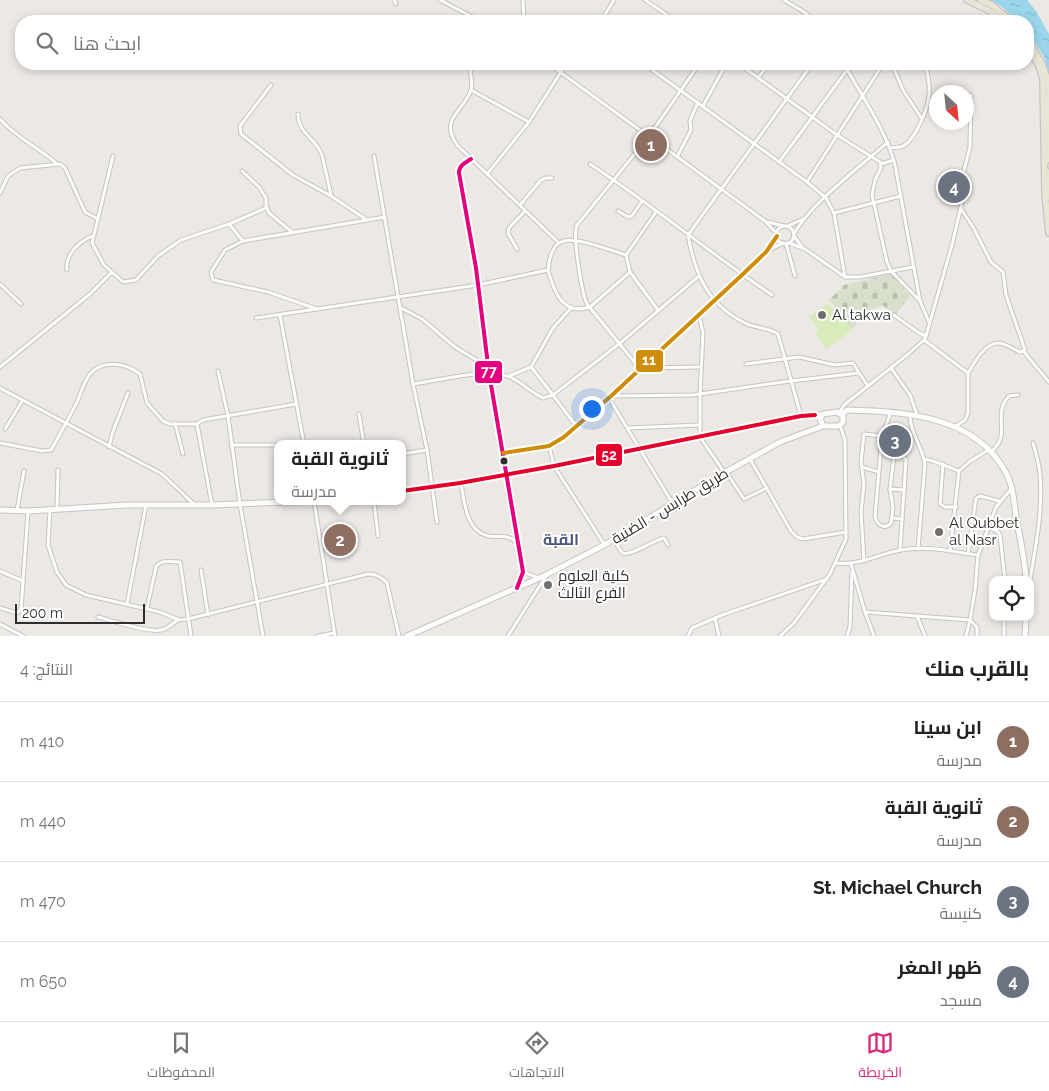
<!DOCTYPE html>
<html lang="ar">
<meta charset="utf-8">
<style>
body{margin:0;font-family:Raleway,Cairo,sans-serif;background:#f6f6f6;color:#222;direction:rtl}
.controls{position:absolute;right:15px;bottom:15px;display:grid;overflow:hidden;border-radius:10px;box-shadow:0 2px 8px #0003}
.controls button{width:45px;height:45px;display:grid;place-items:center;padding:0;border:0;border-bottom:1px solid #e0e0e0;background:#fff;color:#222;font:25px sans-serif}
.compass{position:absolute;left:929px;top:85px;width:45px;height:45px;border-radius:50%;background:#fff;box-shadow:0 2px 8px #0003;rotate:153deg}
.scale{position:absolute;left:15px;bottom:12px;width:130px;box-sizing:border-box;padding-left:5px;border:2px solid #2e2e2e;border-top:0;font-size:14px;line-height:18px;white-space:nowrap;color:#2e2e2e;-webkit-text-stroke:4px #fff;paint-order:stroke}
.you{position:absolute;left:591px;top:408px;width:18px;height:18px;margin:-12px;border:4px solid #fff;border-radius:50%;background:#1a73e8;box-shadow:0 0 0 8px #1a73e833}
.badge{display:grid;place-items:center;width:32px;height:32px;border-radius:50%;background:#db2777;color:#fff;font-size:16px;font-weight:700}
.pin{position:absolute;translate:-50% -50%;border:2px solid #fff;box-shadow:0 1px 5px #0006}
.popup{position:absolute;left:274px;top:440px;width:132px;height:65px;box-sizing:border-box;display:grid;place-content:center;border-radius:10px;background:#fff;filter:drop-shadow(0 1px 4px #0005);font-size:16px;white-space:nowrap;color:#767676}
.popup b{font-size:19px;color:#222}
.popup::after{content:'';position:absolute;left:50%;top:100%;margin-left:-10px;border:10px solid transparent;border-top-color:#fff}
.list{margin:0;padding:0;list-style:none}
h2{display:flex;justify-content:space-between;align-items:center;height:65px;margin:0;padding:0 20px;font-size:21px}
h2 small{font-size:16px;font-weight:400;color:#767676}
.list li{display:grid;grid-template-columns:32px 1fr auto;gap:15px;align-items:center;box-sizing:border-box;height:80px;padding:0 20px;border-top:1px solid #e0e0e0}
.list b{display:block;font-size:19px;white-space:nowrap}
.list p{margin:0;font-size:16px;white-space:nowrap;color:#767676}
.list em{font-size:16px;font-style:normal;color:#767676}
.icon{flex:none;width:28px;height:28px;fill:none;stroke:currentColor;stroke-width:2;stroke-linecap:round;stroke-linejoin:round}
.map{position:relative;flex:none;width:1049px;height:636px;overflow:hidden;direction:ltr}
.search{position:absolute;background:#fff;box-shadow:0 2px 8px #0003;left:15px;right:15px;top:15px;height:55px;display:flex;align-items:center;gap:12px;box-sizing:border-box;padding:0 18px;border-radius:20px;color:#767676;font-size:19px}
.sheet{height:385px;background:#fff}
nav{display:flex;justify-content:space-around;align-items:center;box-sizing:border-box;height:70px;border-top:1px solid #e0e0e0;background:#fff;font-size:14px;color:#767676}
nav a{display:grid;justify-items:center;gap:2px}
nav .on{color:#db2777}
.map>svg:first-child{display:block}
.cemetery{fill:url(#cemetery-stones)}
.pitch{fill:#d9eabb}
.water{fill:url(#water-ripples)}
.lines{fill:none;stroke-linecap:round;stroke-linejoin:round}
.minor-casing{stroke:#c5c4c5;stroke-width:5}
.secondary-casing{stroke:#c5c4c5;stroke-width:7}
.primary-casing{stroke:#c6c5c4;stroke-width:8}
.minor{stroke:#fcfcfb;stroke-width:3}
.secondary{stroke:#fcfcfb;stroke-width:5}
.primary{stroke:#e8e4d6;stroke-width:5.5}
.bus-1-casing{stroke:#fff;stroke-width:8}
.bus-2-casing{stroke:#fff;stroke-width:8}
.bus-3-casing{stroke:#fff;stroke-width:8}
.bus-1{stroke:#e5007d;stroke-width:4}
.bus-2{stroke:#cf8e09;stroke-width:4}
.bus-3{stroke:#e4002b;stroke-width:4}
.poi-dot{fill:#706f6e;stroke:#fff;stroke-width:2}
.bus-dot{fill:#2e2e2e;stroke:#fff;stroke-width:2}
.labels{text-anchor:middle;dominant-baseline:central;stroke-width:4;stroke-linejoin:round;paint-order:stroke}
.poi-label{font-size:15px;fill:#2e2e2e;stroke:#fff;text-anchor:start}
.street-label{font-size:15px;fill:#2e2e2e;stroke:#fff}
.neighbourhood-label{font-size:16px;font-weight:bold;fill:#4d5680;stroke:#fff}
.line-badge{stroke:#fff;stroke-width:2}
.badge-label{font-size:14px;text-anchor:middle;font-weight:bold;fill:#fff}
</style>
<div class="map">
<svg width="1049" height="636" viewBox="0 0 1049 636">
<defs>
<pattern id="cemetery-stones" width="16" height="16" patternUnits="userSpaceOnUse" patternTransform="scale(1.25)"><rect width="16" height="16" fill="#d8e0cc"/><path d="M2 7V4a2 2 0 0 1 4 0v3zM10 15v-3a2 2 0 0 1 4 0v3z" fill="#bac0b0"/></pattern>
<pattern id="water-ripples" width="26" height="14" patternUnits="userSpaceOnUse" patternTransform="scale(1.25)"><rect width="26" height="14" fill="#99d6ec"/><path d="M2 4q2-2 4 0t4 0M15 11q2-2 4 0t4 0" fill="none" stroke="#84b8cb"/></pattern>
</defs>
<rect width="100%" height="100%" fill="#ece8e4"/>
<polygon class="cemetery" points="891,274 910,296 896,314 882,305 867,312 855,320 857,325 851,329 829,300 844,285"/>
<polygon class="pitch" points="827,304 840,314 852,330 826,349 815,333 819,328 817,327 809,317"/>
<polygon class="water" points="990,0 1027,0 1036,11 1049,34 1049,73 1044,57 1028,31 1028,21 1018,21 1001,6"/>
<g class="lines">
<g class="minor-casing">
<g id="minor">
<polyline points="394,0 396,4"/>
<polyline points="440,0 480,21"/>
<polyline points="523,0 524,21"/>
<polyline points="645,0 676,21"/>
<polyline points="784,0 804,12 815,21"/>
<polyline points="601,21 614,0"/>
<polyline points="774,21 794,21"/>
<path d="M472 64C468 74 474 82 471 90 463 113 439 118 457 145L559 243"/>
<polyline points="549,64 644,133"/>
<polyline points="644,64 807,182 826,198 834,213 901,196"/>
<polyline points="739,64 837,135 880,162 881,168 875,180 872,195 887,262 891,271 920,301"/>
<path d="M844 64C862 97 885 128 895 165L920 301 929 322"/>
<polyline points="892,64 903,90 922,119"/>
<polyline points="758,78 769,64"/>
<polyline points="271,85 240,126 241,134 293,175 331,196 367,220"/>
<polyline points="471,90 529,122"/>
<polyline points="703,106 726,64"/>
<path d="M298 114C299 135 315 137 322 155L331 195"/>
<path d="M0 119C16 138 38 147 56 163"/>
<circle cx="649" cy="136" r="5"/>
<polyline points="652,132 699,64"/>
<polyline points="653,139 765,221 777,234"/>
<path d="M890 148C895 147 901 148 905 145 916 137 928 109 929 95 930 85 928 74 925 64"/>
<polyline points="113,156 92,243 104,265 123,282 136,280 158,256 181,240 229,224 266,208"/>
<polyline points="374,156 413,384 427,450 437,522"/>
<polyline points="677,157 691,130 690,121 698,102"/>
<path d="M471 159C465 163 459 165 459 173L476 268 489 373 523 572 517 588"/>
<polyline points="779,162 847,70"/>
<path d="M590 164C652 205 710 253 772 295"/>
<polyline points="881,164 894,160"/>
<polyline points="242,171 259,187 266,198 266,205 269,213 292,232"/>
<polyline points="487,174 529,122 566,64"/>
<polyline points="807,182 883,64"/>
<polyline points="0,193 8,176 20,168 60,164 65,168 85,212 98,219"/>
<polyline points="520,205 541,180 546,178 552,178"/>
<path d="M961 209 973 227 991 262 1003 272 1006 295 1025 350 1020 352C1014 350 1006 343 998 343 985 343 974 363 968 373"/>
<polyline points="618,211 628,217 632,216 642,201"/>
<polyline points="656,212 626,255 630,272 658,310"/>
<polyline points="834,213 845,277"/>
<polyline points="768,222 784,226"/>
<polyline points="229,224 243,241"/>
<polyline points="788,226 803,219"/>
<circle cx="785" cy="235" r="9"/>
<path d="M794 234C811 203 860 167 888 142"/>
<polyline points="794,236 802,247"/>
<polyline points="786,243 795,276"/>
<polyline points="789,243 805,249 845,277 860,277 913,267"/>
<polyline points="517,249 508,233 509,228 525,211"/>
<polyline points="769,250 783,243"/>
<path d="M67 270C65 254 79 242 92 236"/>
<path d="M548 270C549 260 552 246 561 242 573 235 612 251 626 255"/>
<polyline points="0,284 21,304"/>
<polyline points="401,308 422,319 455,347 488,367"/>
<polyline points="317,309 268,292 213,280 211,272 225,250 243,241 385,217"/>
<polyline points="280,315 304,444"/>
<polyline points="699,315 703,333 700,395 700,437 724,472"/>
<polyline points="894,315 919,333 926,336"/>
<path d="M256 318 478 285 548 270C554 291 562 316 590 307L630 272"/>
<polyline points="924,340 968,373 968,413 965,420 956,426"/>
<polyline points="1024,352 1049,382"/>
<polyline points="746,364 799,357 835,365 853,363 859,373"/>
<polyline points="0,367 90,294 111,273"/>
<polyline points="531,367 553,328 571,308"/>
<polyline points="642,368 701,367"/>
<polyline points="891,368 910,395 917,415"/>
<path d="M640 369 587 304C582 294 572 234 577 225L646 140"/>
<polyline points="218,371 228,416 240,504 263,636"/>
<path d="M413 384C441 380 479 369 507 376 517 378 531 393 543 398L553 395 531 367 509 376"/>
<polyline points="0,388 162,474 195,505"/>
<polyline points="612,396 693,395 783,382 859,373 868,386"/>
<polyline points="609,398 673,504"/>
<polyline points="839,413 844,405 907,355 924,340 926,336 952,245 963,198 963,174 970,147 971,95"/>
<polyline points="359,414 364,444"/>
<path d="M910 415C910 433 922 446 925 464L918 549"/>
<path d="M801 416 778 334C769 328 755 328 745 323 707 304 695 274 688 235L812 64"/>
<polyline points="175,423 183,454"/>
<polyline points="576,426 553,395 619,344 699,276"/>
<polyline points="628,428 700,425"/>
<polyline points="5,429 23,400"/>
<polyline points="882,436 891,412"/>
<path d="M0 443 42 451 51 450C60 434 69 418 77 402 81 393 84 381 90 374 103 359 126 363 140 374L147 403 163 421 170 424H197"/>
<polyline points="231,445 278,445"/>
<polyline points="549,446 554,466 604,544"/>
<polyline points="109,447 112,434 128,393"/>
<path d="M991 452C1013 434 991 415 1009 396L1018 395"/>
<polyline points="503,453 549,446 564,437 611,396 742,275 766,252 777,236"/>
<polyline points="402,454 427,450"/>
<polyline points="750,459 791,531 797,537 803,539 846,532"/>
<polyline points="924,459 933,461 959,471 969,462 988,450"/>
<polyline points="943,464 940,504 945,507 956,507"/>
<polyline points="862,467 879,472"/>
<polyline points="726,472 744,499 767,488"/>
<path d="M461 483C464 501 466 532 489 536 503 538 505 533 518 543"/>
<polyline points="890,489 905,490"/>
<polyline points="314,501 335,636"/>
<polyline points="374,501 378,536"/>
<polyline points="212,505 197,424 203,420 296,404"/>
<polyline points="57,509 58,470"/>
<polyline points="17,510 24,471"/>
<path d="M50 510 48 545 57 572 66 585 86 595 160 612 179 620 188 619 368 574C377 574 382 577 387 583L399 636"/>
<polyline points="892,518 902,519"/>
<polyline points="989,527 998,532 1000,535 1005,580"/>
<path d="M614 539C616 543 619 550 623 553 629 557 654 540 664 538L668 545"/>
<polyline points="950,551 959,471"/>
<polyline points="968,554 976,498 980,496 999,501"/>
<path d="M864 561 861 512 864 484 861 462 864 434 882 436 875 517C877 525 885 530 891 523L893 508 890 489 894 457 902 455 906 460 900 550"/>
<path d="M836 563C860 566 878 554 901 550 926 545 953 552 978 555"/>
<polyline points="851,564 865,612 874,636"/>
<polyline points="201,570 208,615"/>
<polyline points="0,571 23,581"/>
<polyline points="523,572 539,578"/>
<path d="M1030 580C1036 545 1043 510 1040 474 1039 464 1036 453 1033 443"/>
<polyline points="127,604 146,505"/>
<polyline points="0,608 17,613 21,609 28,512"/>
<path d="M147 608 156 567C161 559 172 562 180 562L191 636"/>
<polyline points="865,612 970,620 966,636"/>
<polyline points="917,616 925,636"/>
<path d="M98 617C112 621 148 633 161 630 167 629 173 623 178 620"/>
<polyline points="715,618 719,636"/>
<polyline points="0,624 23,636"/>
<polyline points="318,636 334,633"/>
<polyline points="508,636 546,576"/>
<polyline points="688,636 692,628 722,615 827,579"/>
<polyline points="780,636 794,623 830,574 846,539 845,440 840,425"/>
<polyline points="847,636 850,627 852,572"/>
<polyline points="977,636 977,627 970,620 975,590 978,555 996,507 1011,489"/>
<polyline points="1004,636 1004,617"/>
</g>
</g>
<g class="secondary-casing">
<g id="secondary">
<path d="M841 414 848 410C903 411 975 416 1005 471 1014 486 1014 506 1017 523 1021 542 1025 561 1026 580"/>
<polyline points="402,491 460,483 554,466 801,416 821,415"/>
<polyline points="0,510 29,511 127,505 212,505 315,501"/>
<polyline points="407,636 546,575 604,545 724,473 780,442 823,426 839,426 843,422 843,416 837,412 823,414 820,419 823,426"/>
<polyline points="1025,636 1026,617"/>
</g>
</g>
<g class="primary-casing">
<g id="primary">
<polyline points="967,0 988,10 1004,21"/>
<polyline points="981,0 992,5 1011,21"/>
<polyline points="1028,40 1042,64 1047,78 1049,92 1047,160"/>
<polyline points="1028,48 1038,64 1043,79 1045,193 1049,233"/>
<polyline points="1048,172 1049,197"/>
</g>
</g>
<use href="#minor" class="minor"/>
<use href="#secondary" class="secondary"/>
<use href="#primary" class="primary"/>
<g class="bus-1-casing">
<path id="bus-1" d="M471 159C465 163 459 165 459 173L476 268 489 373 523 572 517 588"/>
</g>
<g class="bus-2-casing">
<polyline id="bus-2" points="503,453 549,446 564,437 611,396 742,275 766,252 777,236"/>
</g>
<g class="bus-3-casing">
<polyline id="bus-3" points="402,491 460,483 554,466 801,416 815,415"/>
</g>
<use href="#bus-1" class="bus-1"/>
<use href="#bus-2" class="bus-2"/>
<use href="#bus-3" class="bus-3"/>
</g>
<g class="poi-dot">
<circle cx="822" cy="315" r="5"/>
<circle cx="939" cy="532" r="5"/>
<circle cx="548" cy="585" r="5"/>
</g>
<circle class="bus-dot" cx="504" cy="461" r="4.5"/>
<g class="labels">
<g class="poi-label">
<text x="832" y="315">Al takwa</text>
<text x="949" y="523">Al Qubbet<tspan x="949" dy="17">al Nasr</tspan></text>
<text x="558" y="576">كلية العلوم<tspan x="558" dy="17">الفرع الثالث</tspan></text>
</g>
<g class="street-label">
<text transform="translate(670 506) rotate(-31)">طريق طرابس - الضنية</text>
</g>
<g class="neighbourhood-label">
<text x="561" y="539">القبة</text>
</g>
</g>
<g class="line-badge">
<rect x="635" y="349" width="29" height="24" rx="5" fill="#cf8e09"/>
<rect x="474" y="360" width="29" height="24" rx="5" fill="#e5007d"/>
<rect x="595" y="443" width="28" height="24" rx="5" fill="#e4002b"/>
</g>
<g class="badge-label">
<text x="649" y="365">11</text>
<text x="489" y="376">77</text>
<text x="609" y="460">52</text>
</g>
</svg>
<div class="controls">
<button><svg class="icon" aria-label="locate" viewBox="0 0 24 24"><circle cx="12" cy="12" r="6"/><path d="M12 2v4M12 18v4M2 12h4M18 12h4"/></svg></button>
</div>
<svg class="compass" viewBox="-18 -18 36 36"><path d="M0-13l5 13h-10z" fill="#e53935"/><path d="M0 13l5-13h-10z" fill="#767676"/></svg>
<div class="scale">200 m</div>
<div class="you"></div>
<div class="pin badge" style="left:651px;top:145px;background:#8d6e63">1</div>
<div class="pin badge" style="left:340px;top:540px;background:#8d6e63">2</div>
<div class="popup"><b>ثانوية القبة</b>مدرسة</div>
<div class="pin badge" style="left:895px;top:441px;background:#6b7280">3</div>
<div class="pin badge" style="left:954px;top:187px;background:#6b7280">4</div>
<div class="search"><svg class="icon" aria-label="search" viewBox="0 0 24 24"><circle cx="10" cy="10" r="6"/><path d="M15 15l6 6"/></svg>ابحث هنا</div>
</div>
<section class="sheet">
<h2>بالقرب منك<small>النتائج: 4</small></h2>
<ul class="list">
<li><span class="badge" style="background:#8d6e63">1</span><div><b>ابن سينا</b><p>مدرسة</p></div><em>410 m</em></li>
<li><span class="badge" style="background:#8d6e63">2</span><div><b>ثانوية القبة</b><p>مدرسة</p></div><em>440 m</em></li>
<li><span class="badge" style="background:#6b7280">3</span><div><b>St. Michael Church</b><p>كنيسة</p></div><em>470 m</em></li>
<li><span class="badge" style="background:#6b7280">4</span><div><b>ظهر المغر</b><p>مسجد</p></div><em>650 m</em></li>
</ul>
</section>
<nav>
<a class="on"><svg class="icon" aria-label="map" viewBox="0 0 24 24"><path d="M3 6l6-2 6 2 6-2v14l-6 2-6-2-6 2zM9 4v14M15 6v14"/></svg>الخريطة</a>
<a><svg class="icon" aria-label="directions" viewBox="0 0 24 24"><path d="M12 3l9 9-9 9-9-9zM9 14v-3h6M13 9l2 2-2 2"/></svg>الاتجاهات</a>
<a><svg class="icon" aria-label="saved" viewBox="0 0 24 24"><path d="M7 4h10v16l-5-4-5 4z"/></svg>المحفوظات</a>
</nav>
